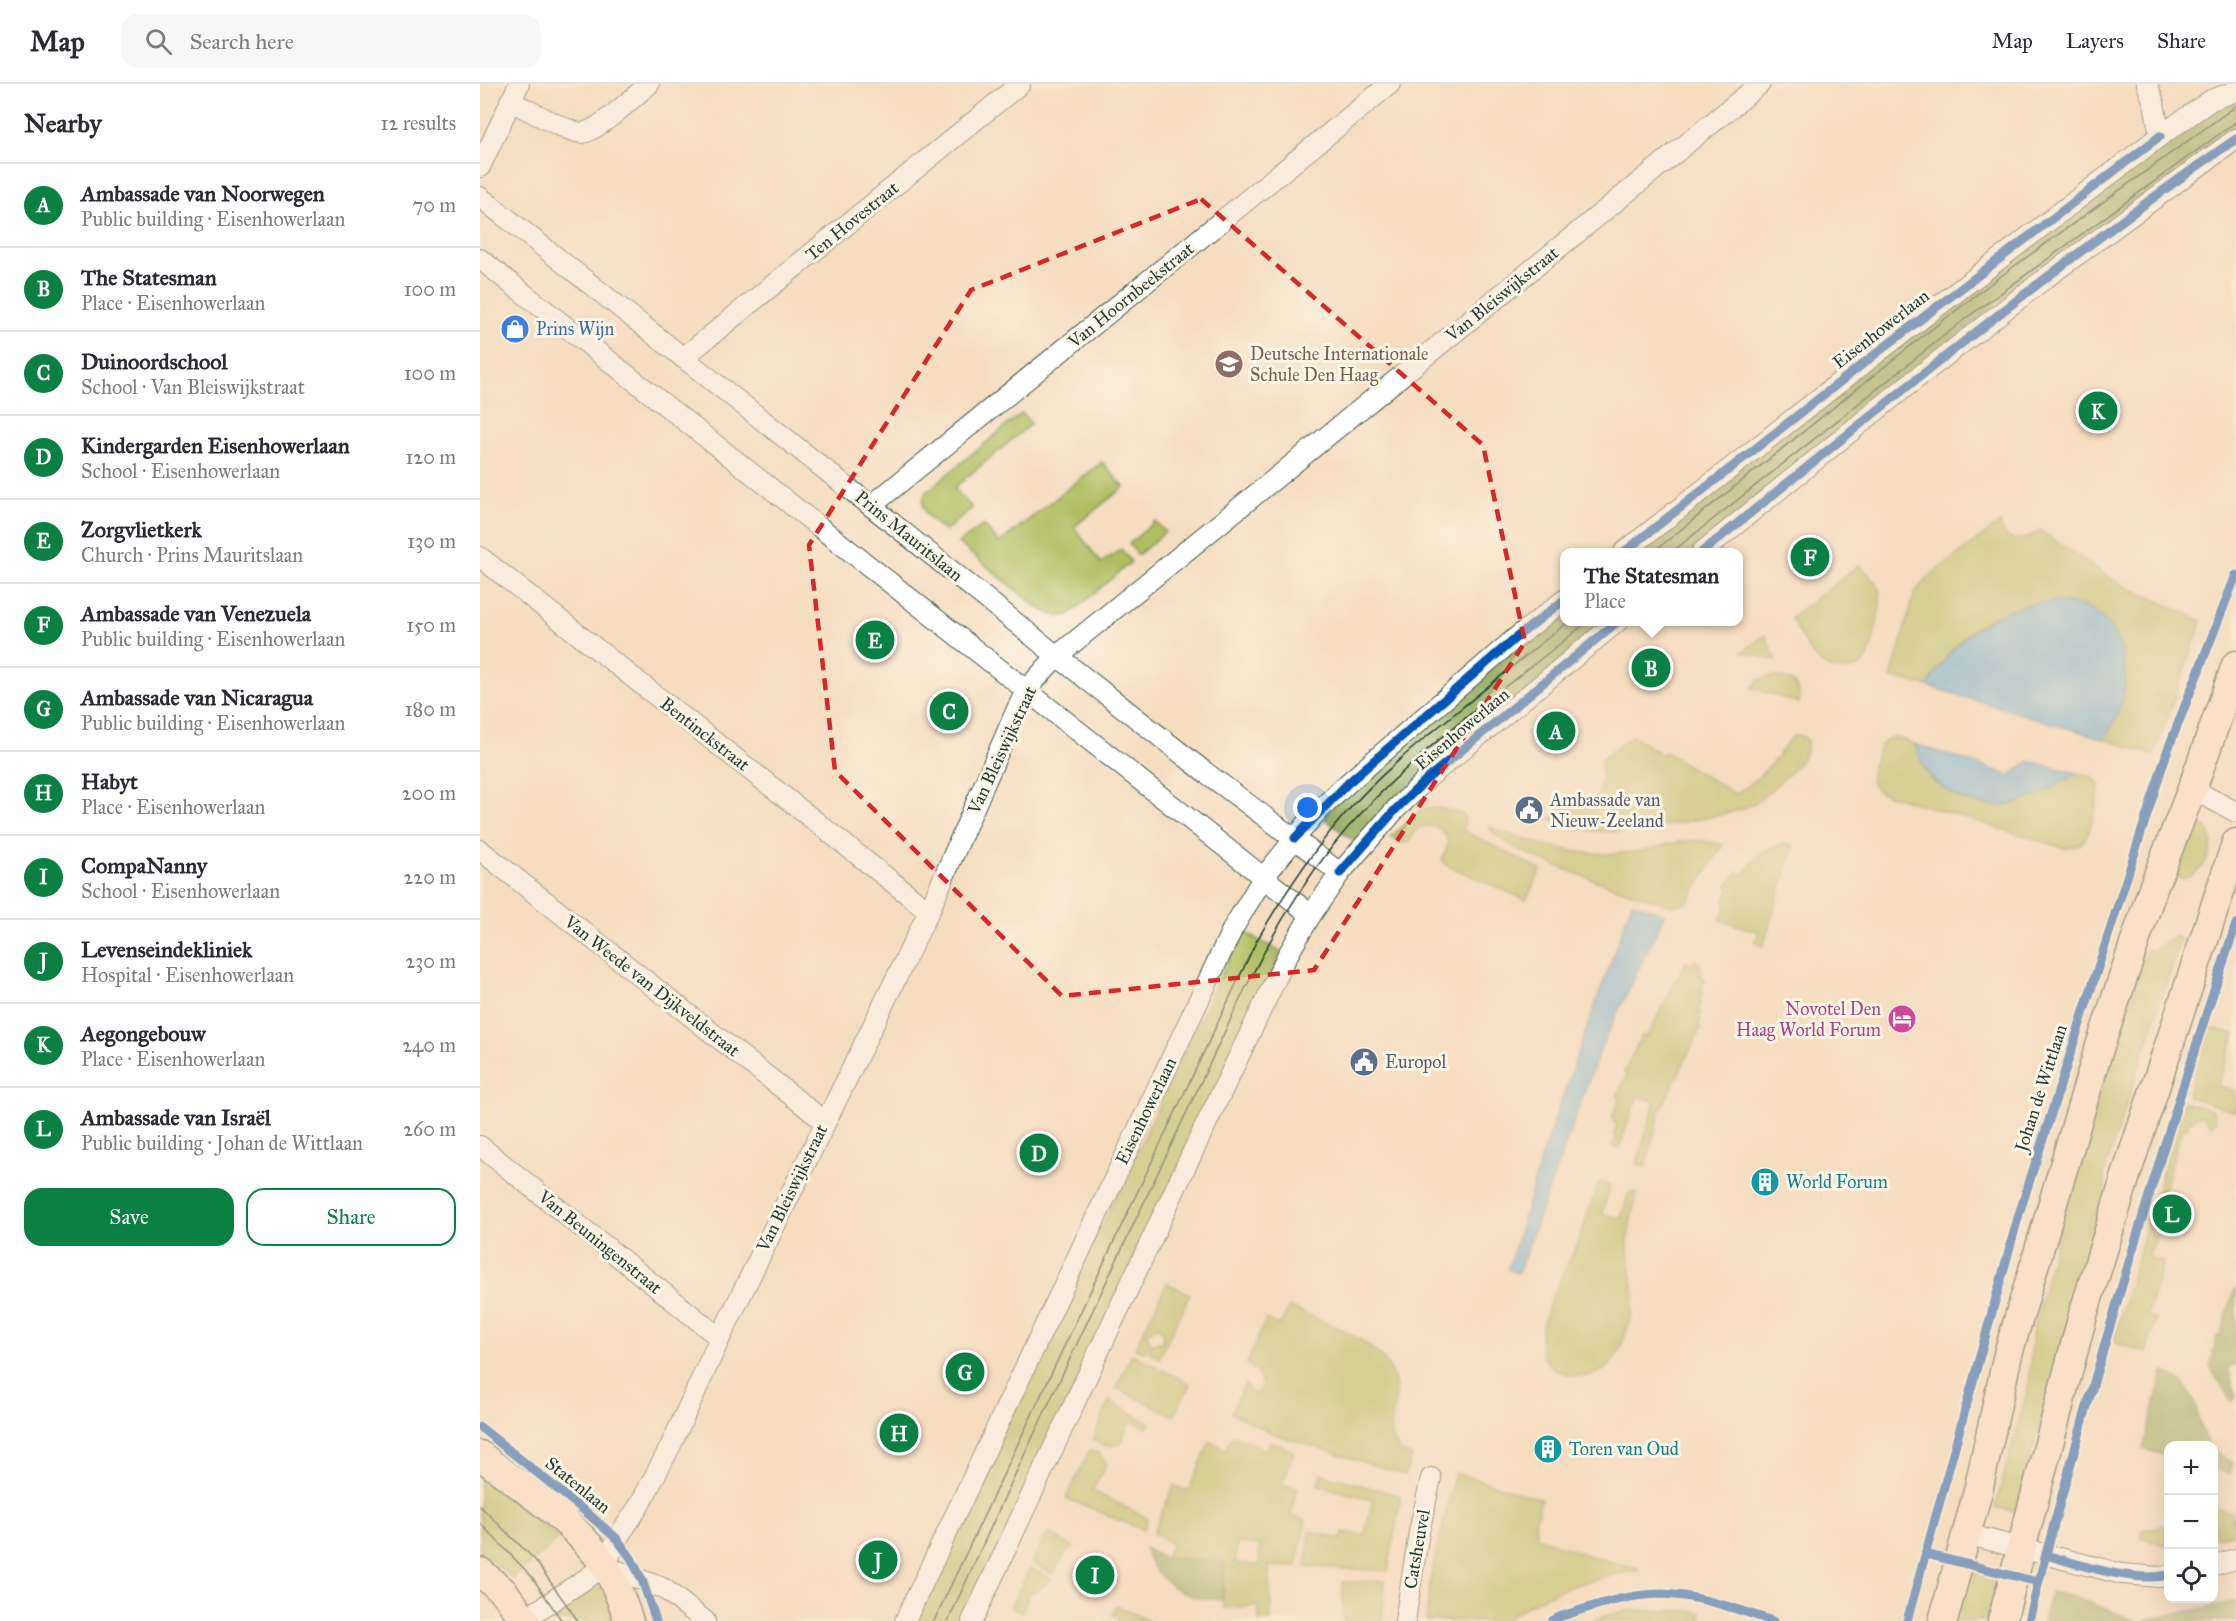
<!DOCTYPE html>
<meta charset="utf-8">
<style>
body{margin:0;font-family:"IM FELL Great Primer",serif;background:#f7f7f7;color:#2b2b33}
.controls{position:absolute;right:18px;bottom:18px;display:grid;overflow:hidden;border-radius:12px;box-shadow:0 6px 24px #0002}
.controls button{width:54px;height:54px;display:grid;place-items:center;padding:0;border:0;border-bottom:2px solid #e1e1e2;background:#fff;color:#2b2b33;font:30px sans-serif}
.you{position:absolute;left:828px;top:724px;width:21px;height:21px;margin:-15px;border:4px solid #fff;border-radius:50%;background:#1a73e8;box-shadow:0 0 0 9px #1a73e833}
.badge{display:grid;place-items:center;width:39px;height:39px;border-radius:50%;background:#0b8043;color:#fff;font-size:20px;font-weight:700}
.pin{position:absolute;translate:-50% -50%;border:3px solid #fff;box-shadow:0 2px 6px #0006}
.popup{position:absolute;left:1080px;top:464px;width:183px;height:78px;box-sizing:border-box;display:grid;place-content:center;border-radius:12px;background:#fff;filter:drop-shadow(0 2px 4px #0005);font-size:20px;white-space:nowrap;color:#7c7c81}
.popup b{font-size:22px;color:#2b2b33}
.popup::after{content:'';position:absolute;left:50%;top:100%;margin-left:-12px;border:12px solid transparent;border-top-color:#fff}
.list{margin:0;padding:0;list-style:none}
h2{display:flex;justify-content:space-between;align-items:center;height:78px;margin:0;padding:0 24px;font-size:26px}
h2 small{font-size:20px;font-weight:400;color:#7c7c81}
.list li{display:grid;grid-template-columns:39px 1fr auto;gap:18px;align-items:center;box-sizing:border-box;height:84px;padding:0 24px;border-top:2px solid #e1e1e2}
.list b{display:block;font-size:22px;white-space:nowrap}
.list p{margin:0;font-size:20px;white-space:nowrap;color:#7c7c81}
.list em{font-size:20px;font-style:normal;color:#7c7c81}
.actions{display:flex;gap:12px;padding:18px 24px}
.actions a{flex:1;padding:14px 0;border:2px solid #0b8043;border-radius:18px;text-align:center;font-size:21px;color:#0b8043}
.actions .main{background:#0b8043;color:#fff}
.icon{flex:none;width:33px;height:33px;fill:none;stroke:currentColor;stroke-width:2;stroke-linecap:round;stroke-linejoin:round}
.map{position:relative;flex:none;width:1756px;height:1537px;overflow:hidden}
header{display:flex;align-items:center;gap:36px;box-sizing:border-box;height:84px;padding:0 30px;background:#fff;border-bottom:2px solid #e1e1e2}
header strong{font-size:28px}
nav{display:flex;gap:33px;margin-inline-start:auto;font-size:21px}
.search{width:420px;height:54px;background:#f7f7f7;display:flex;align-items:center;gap:15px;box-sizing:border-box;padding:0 21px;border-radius:18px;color:#7c7c81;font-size:22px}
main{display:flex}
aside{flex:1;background:#fff}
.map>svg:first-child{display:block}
.green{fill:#b0be60;stroke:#687e4a;stroke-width:1.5;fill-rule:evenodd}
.forest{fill:#8ca556;stroke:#567145;stroke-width:1.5}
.water{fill:#62aedb;stroke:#407688;stroke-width:1.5}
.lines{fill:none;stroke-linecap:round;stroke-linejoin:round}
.street-casing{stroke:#3f5549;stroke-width:22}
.secondary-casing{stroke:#3f5549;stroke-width:31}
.street{stroke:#fff;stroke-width:20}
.secondary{stroke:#fde4d1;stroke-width:28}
.tram{stroke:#1f3d34;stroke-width:1.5}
.cycleway-casing{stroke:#fcf5e5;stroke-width:13}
.cycleway{stroke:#0057b8;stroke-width:9}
.marked{fill:none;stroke:#d62828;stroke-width:4.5;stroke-dasharray:12 8;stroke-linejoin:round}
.labels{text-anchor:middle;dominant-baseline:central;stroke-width:6;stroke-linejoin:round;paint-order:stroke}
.street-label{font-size:18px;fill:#1f3d34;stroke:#fcf5e5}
.shop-label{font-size:18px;fill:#366cbe;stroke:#fcf5e5;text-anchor:start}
.education-label{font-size:18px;fill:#785e54;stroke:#fcf5e5;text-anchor:start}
.service-label{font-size:18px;fill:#4e5e75;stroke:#fcf5e5;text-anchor:start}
.hotel-label{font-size:18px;fill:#b23c85;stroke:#fcf5e5;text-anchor:end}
.culture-label{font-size:18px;fill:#0d838f;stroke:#fcf5e5;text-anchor:start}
</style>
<header>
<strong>Map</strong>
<div class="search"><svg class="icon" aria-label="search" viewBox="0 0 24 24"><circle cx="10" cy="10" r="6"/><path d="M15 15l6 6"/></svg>Search here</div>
<nav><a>Map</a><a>Layers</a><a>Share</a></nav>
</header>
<main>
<aside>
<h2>Nearby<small>12 results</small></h2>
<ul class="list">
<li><span class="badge">A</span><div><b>Ambassade van Noorwegen</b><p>Public building · Eisenhowerlaan</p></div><em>70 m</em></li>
<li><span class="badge">B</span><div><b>The Statesman</b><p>Place · Eisenhowerlaan</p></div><em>100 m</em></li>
<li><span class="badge">C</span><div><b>Duinoordschool</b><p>School · Van Bleiswijkstraat</p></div><em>100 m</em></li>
<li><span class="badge">D</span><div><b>Kindergarden Eisenhowerlaan</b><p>School · Eisenhowerlaan</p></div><em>120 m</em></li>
<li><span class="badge">E</span><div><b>Zorgvlietkerk</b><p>Church · Prins Mauritslaan</p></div><em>130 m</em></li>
<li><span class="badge">F</span><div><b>Ambassade van Venezuela</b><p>Public building · Eisenhowerlaan</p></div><em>150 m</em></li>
<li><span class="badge">G</span><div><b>Ambassade van Nicaragua</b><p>Public building · Eisenhowerlaan</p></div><em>180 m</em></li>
<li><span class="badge">H</span><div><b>Habyt</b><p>Place · Eisenhowerlaan</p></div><em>200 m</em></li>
<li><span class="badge">I</span><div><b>CompaNanny</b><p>School · Eisenhowerlaan</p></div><em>220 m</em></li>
<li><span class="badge">J</span><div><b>Levenseindekliniek</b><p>Hospital · Eisenhowerlaan</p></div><em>230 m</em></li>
<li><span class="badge">K</span><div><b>Aegongebouw</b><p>Place · Eisenhowerlaan</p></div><em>240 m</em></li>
<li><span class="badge">L</span><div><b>Ambassade van Israël</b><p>Public building · Johan de Wittlaan</p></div><em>260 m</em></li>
</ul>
<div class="actions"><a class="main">Save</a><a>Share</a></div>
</aside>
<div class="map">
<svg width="1756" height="1537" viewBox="0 0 1756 1537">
<rect width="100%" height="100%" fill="#fcf5e5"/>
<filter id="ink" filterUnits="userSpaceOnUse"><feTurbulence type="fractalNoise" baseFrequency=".0167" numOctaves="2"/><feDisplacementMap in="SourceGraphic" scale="12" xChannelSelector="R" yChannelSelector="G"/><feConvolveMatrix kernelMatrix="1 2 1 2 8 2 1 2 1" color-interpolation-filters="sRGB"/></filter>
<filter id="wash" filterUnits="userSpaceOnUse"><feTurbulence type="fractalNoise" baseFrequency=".008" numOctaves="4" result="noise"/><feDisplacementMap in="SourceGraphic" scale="24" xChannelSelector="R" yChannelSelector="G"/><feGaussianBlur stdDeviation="1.35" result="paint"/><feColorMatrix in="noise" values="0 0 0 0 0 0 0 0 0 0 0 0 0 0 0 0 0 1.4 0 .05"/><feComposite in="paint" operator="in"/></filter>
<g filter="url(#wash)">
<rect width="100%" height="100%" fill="#f5ddc0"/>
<g class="green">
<path d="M542 329 551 340 474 404 492 424 465 447C452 437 436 426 446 408Z"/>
<polygon points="622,378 644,403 594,443 621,479 641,465 651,478 590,530 578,533 560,525 478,459 504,441 519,459"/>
<polygon points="675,437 685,448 658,471 649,460"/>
<path d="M1520 439C1524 461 1545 459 1559 446L1640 500 1722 537 1674 671 1624 655C1632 640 1641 626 1644 609 1650 575 1636 535 1602 522 1584 515 1566 519 1548 523 1537 527 1523 528 1513 533 1484 547 1463 574 1448 602L1411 594 1435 508 1453 489Z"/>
<path d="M1379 481C1385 487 1394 495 1398 502 1405 514 1393 560 1388 573 1382 582 1375 586 1364 586 1334 587 1324 556 1311 534Z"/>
<polygon points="1285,551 1297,577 1262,568"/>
<path d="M1293 592C1310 594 1322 600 1319 619L1272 604 1279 596Z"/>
<path d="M1152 652 1182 671 1185 668 1255 710C1270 702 1284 689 1295 675 1302 668 1306 659 1313 652H1322L1327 656C1329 670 1317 681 1308 690 1295 702 1281 718 1264 724 1250 730 1234 732 1219 735 1170 746 1117 757 1070 735L1093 716 1114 727C1120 709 1122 695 1121 676Z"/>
<path d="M1409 654H1417L1435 660 1444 684 1455 699 1527 721 1557 712 1598 689 1612 693 1619 699C1620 710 1611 746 1605 755 1600 763 1591 763 1583 764L1400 708C1397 706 1394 704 1393 701 1386 690 1399 660 1409 654Z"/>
<path d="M943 724H959L983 730 985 733 983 745 986 748 1061 786 1046 816 964 780 962 775C975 753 962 737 938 744L928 759H920L911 753Z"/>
<path d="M1724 742C1743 759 1722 793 1702 795L1698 793C1692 777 1706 755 1717 744Z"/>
<path d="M1009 743C1051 759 1098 773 1144 769 1182 767 1201 748 1243 761L1207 819 1193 822C1160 811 1021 770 1009 743Z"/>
<path d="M1305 760 1314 761 1283 862 1275 859 1279 848 1240 836 1247 824 1244 822 1246 819 1243 817 1250 805 1247 803 1257 788 1264 790C1275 773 1285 763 1305 760Z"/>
<polygon points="762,847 801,868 484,1537 434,1537"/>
<polygon points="1693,852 1701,855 1624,1089 1626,1109 1535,1428 1515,1423 1549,1300 1553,1245 1592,1095 1667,865 1673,867"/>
<polygon points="1215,877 1221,880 1219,885 1222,887 1220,892 1226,895 1221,905 1224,907 1219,917 1222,919 1218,927 1221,929 1218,935 1221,936 1218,942 1221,944 1180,1027 1165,1083 1157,1080 1175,1017 1157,1012 1139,1064 1132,1063 1136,1053 1133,1051 1137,1041 1134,1039 1135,1036 1132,1034 1140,1014 1137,1012 1147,991 1144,989 1162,951 1167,953 1206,878 1213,880"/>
<polygon points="1731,944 1755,950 1738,1002 1756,1007 1755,1028 1707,1012"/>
<polygon points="1703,1018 1733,1026 1735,1038 1731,1042 1723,1032 1715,1032 1708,1040 1708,1044 1704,1043 1701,1047 1671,1150 1677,1152 1669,1170 1670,1174 1683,1178 1667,1232 1676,1235 1666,1268 1635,1259 1635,1250"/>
<path d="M1119 1098 1130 1102 1122 1130 1141 1134 1149 1108 1157 1109C1153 1126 1148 1145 1148 1163 1149 1188 1159 1210 1150 1235 1145 1251 1140 1273 1126 1284 1108 1299 1073 1293 1063 1271 1061 1266 1061 1258 1061 1253 1063 1224 1084 1190 1096 1163 1105 1142 1111 1120 1119 1098Z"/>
<path d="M687 1199 710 1210 679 1274 669 1268 672 1259 682 1258C684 1252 685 1247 678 1243L669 1246 667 1250 670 1257 665 1268 655 1264Z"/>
<path d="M809 1223C845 1239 913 1258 916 1306 917 1321 909 1337 912 1352 913 1357 917 1363 920 1368L932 1372 925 1391 794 1350 751 1329 765 1300 773 1310 777 1309 782 1303C780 1293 777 1284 767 1280L786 1235 800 1241Z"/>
<polygon points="652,1270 710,1300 694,1332 636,1304"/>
<polygon points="629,1317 670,1339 667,1344 654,1338 648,1340 640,1361 627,1362 613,1356"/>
<path d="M753 1351 786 1366 790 1357 814 1368 802 1400 818 1404 810 1431 826 1436 816 1483 789 1482 791 1537H779L778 1522 743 1524 744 1479 685 1474 692 1460 673 1449 694 1401 708 1407 730 1358 746 1365ZM757 1459 780 1461 779 1481 755 1479Z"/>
<polygon points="610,1366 618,1369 627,1379 612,1407 668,1434 663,1446 586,1414"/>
<path d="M975 1389 1061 1415 1055 1439 1057 1453 1101 1469 1160 1486C1121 1493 1086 1501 1052 1519 1042 1525 1032 1529 1024 1537H946L951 1492Z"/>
<polygon points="841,1390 921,1412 908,1487 826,1483 830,1447 862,1455 863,1448 884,1452 893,1416 838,1401"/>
<polygon points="0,1392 79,1454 33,1494 0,1468"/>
<polygon points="1734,1423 1751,1428 1751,1440 1756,1424 1756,1449 1734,1454"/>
<polygon points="1688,1441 1688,1462 1661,1454 1663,1446"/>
<polygon points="568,1449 594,1464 587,1467 573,1490 552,1478"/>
<polygon points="550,1484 571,1495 559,1506 550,1508 542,1528 530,1523"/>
<polygon points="1487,1486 1518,1494 1506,1537 1474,1537"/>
<polygon points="905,1497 902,1537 864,1537 862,1498"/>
<polygon points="121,1504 126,1504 144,1537 65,1537 112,1506"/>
<polygon points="637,1522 669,1537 638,1537 639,1534 633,1531"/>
<polygon points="1151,1526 1208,1527 1222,1529 1221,1537 1112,1537 1131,1530"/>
</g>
<g class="forest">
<polygon points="1756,15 1756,50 1515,221 1210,468 1155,468 1409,264 1728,27"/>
<polygon points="1084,526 1084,538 1126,538 876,759 842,733 910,666"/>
<polygon points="1756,1205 1756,1280 1748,1283 1756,1313 1751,1317 1730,1283 1737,1252 1740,1252 1754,1206"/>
<path d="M1683 1288C1689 1291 1696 1293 1700 1297 1720 1313 1716 1342 1729 1361L1688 1362V1372L1663 1365Z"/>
<polygon points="1734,1367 1753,1379 1750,1390 1734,1385"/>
<path d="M665 1464 685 1474 744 1479 743 1516C736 1515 727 1515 719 1514 694 1509 671 1488 665 1464Z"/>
<polygon points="1571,1508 1594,1513 1658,1537 1563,1537"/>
<polygon points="1756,1517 1756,1537 1663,1537"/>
</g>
<g class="water">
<path d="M1569 518C1579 518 1591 518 1601 522 1644 537 1654 592 1638 630 1635 638 1629 647 1624 655L1448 602C1473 555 1515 521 1569 518Z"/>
<path d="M1435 660 1530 691 1549 677 1598 689C1580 699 1563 711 1544 717 1497 733 1447 708 1435 660Z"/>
<polygon points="1152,818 1185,830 1121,963 1038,1190 1028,1185 1064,1065"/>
</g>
</g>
<g filter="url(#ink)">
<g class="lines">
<g class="street-casing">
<g id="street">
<polyline points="1667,0 1674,19 1680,52"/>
<path d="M30 17C45 24 89 49 102 49 117 48 156 11 169 0"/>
<polyline points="0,83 39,0"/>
<polyline points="0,113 391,422 577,572 725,688 860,789"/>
<polyline points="0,175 831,831"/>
<polyline points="203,274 540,0"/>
<polyline points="391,422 910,0"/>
<polyline points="1144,468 1398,268 1680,52 1731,16 1756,7"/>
<polyline points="1222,468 1423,305 1567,193 1756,55"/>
<polyline points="0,473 449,827"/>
<polyline points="1712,705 1756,728"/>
<polyline points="0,766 345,1038"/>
<polyline points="0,1062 240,1254"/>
<polyline points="1486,1450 1642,1490 1679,1493 1688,1491"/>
<polyline points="1734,1481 1756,1475"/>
<polyline points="125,1482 137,1455 159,1422 190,1363 240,1254 449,827 537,625 547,605 577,572 1280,0"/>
<polyline points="125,1482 183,1504 225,1537"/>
<polyline points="45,1535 125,1482"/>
<polyline points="425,1537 753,844 783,794 834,731 868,699 1033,556 1084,516"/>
<polyline points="492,1537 707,1080 807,872 831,831 860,789 916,725 948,694 1137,538"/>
<polyline points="925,1537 939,1448 951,1394"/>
</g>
</g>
<g class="secondary-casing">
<g id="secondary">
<path d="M0 1371C43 1405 94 1436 125 1482 136 1498 142 1518 149 1537"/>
<polyline points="0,1488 24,1508 46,1537"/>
<polyline points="1463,1537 1498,1407 1528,1270 1617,971 1673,804 1712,705 1756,581"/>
<polyline points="1522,1537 1603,1231 1648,1085 1756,759"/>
</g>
</g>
<use href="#street" class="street"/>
<use href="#secondary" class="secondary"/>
<g class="tram">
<polyline points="1173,468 1439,255 1518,194 1756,22"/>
<polyline points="1192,468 1485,235 1756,38"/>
<polyline points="0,1422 55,1476 98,1537"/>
<polyline points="0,1439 52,1493 82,1537"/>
<path d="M454 1537 776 858C802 813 830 770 864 731 898 692 938 659 978 627 1015 597 1051 567 1088 538"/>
<path d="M468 1537 532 1397 765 905C798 839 835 776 887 723 952 654 1034 598 1107 538"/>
</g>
<g class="cycleway-casing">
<g id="cycleway">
<polyline points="1144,468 1398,268 1680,52"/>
<path d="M1222 468C1397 327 1571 183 1756 55"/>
<polyline points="815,754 868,699 1033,556 1084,516"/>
<polyline points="860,789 916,725 948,694 1137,538"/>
<polyline points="0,1343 106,1428 137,1455 151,1474 162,1496 176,1537"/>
<polyline points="1446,1470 1558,1498"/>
<path d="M1566 1471C1601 1481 1653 1499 1688 1491"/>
<path d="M1072 1537 1079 1533C1112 1522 1147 1510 1182 1510 1219 1511 1258 1526 1293 1537"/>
<polyline points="1427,1537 1539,1130 1687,668 1756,491"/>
<path d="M1549 1537C1566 1466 1586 1396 1606 1326 1652 1163 1702 1001 1756 840"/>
</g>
</g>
<use href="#cycleway" class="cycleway"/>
</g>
</g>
<path d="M0 0H1756V1537H0ZM721 115 1003 361 1045 558 834 886 582 912 355 687 329 461 491 206Z" fill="#f5ddc0" fill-opacity=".55" fill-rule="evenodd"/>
<path class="marked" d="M721 115 1003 361 1045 558 834 886 582 912 355 687 329 461 491 206Z"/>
<defs>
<g id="shop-disc" transform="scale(1.5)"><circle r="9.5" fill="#3f7fe0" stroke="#fcf5e5"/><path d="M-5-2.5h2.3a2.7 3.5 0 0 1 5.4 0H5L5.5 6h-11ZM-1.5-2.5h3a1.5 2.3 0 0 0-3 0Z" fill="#fff"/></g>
<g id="school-disc" transform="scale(1.5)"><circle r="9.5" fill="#8d6e63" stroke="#fcf5e5"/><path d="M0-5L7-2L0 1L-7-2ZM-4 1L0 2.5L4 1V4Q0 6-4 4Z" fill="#fff"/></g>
<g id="civic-disc" transform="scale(1.5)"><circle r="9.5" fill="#5c6f8a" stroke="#fcf5e5"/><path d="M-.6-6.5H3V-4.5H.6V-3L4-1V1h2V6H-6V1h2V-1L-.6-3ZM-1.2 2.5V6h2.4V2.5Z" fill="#fff"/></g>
<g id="hotel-disc" transform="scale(1.5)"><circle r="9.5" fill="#d1479c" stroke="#fcf5e5"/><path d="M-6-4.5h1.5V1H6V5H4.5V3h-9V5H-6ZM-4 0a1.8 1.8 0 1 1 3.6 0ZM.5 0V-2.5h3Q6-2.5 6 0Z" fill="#fff"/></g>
<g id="building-disc" transform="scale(1.5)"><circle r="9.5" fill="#0f9aa8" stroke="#fcf5e5"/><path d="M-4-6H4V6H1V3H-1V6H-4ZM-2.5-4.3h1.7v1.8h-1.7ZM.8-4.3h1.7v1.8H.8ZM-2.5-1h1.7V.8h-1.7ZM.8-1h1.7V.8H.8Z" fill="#fff"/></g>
</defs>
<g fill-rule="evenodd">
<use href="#shop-disc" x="35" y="245"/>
<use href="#school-disc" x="749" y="280"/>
<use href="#civic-disc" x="1049" y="726"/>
<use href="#hotel-disc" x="1422" y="935"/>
<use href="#civic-disc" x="884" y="978"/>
<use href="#building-disc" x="1285" y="1098"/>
<use href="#building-disc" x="1068" y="1365"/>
</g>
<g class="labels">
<g class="street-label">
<text transform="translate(372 137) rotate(-39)">Ten Hovestraat</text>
<text transform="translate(1022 210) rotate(-39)">Van Bleiswijkstraat</text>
<text transform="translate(651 211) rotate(-39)">Van Hoornbeekstraat</text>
<text transform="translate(1401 245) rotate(-38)">Eisenhowerlaan</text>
<text transform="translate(429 452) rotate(39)">Prins Mauritslaan</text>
<text transform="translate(982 645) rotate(-40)">Eisenhowerlaan</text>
<text transform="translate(225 650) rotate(38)">Bentinckstraat</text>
<text transform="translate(522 666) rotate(-65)">Van Bleiswijkstraat</text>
<text transform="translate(172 902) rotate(38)">Van Weede van Dijkveldstraat</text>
<text transform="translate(1561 1004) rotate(-72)">Johan de Wittlaan</text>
<text transform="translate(666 1027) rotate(-64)">Eisenhowerlaan</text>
<text transform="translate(312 1104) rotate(-64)">Van Bleiswijkstraat</text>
<text transform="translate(120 1158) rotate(39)">Van Beuningenstraat</text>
<text transform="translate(98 1401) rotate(39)">Statenlaan</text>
<text transform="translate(937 1465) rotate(-80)">Catsheuvel</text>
</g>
<g class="shop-label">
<text x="56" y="245">Prins Wijn</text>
</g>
<g class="education-label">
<text x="770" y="270">Deutsche Internationale<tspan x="770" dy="21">Schule Den Haag</tspan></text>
</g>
<g class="service-label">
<text x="1070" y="716">Ambassade van<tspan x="1070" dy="21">Nieuw-Zeeland</tspan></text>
<text x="905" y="978">Europol</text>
</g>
<g class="hotel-label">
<text x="1401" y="925">Novotel Den<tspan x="1401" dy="21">Haag World Forum</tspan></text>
</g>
<g class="culture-label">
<text x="1306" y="1098">World Forum</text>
<text x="1089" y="1365">Toren van Oud</text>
</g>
</g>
</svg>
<div class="controls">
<button>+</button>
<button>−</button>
<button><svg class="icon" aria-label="locate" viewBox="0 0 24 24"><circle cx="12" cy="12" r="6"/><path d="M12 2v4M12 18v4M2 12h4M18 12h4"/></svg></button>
</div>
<div class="you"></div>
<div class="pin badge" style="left:1076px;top:647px">A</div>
<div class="pin badge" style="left:1171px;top:584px">B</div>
<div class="popup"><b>The Statesman</b>Place</div>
<div class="pin badge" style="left:469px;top:627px">C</div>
<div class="pin badge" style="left:559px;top:1069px">D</div>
<div class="pin badge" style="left:395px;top:556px">E</div>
<div class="pin badge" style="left:1330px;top:473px">F</div>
<div class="pin badge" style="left:485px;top:1288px">G</div>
<div class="pin badge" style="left:419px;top:1349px">H</div>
<div class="pin badge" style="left:615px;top:1491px">I</div>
<div class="pin badge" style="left:398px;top:1476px">J</div>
<div class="pin badge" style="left:1618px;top:327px">K</div>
<div class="pin badge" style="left:1692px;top:1130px">L</div>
</div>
</main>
